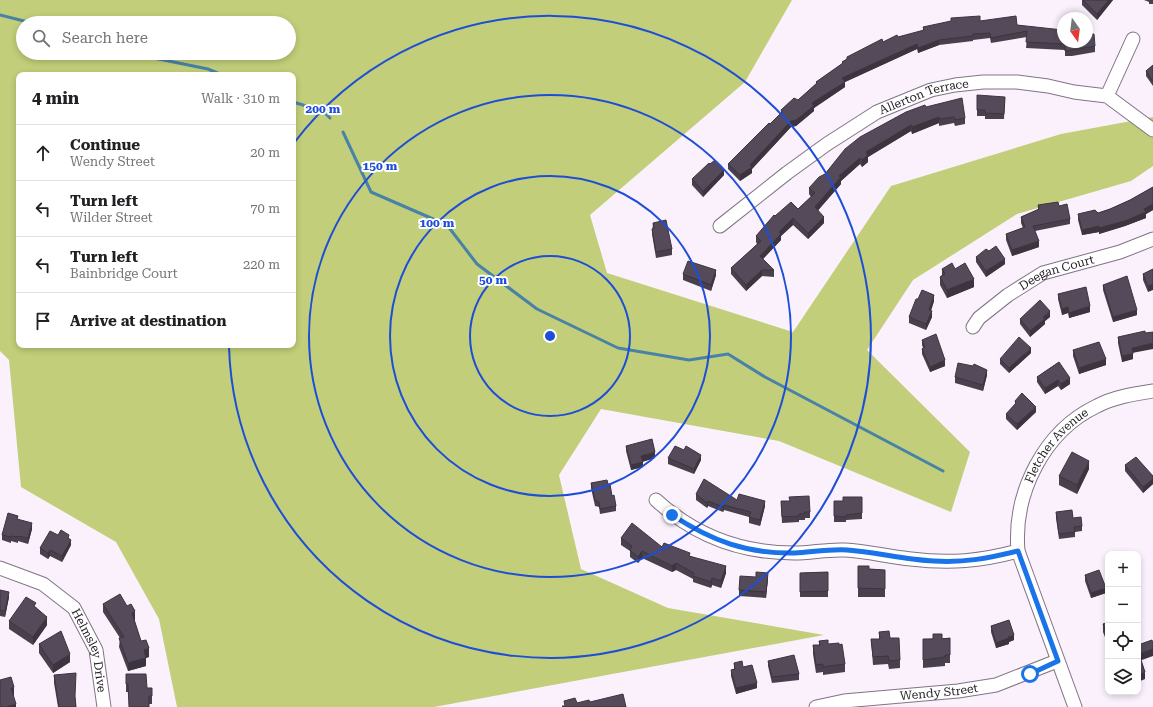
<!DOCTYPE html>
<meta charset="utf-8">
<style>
body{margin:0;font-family:"Roboto Serif",serif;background:#f2f2f2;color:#202124}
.controls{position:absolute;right:12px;bottom:12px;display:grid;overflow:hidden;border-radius:8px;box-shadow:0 2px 6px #0003}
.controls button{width:36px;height:36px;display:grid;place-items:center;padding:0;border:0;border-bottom:1px solid #e0e0e0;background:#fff;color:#202124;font:20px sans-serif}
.compass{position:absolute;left:1057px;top:12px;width:36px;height:36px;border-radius:50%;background:#fff;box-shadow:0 2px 6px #0003;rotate:166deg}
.stop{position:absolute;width:12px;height:12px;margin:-9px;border:3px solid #1a73e8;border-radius:50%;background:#fff}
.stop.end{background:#1a73e8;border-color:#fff;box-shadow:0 1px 4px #0008}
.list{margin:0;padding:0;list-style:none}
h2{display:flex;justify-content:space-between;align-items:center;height:52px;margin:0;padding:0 16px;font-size:17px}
h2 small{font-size:13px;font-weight:400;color:#757577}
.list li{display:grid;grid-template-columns:26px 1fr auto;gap:12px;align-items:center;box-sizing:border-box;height:56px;padding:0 16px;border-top:1px solid #e0e0e0}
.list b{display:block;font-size:15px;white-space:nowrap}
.list p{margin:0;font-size:13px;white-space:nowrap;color:#757577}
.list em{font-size:13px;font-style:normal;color:#757577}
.icon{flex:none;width:22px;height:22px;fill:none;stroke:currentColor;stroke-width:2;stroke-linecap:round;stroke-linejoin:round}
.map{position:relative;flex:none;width:1153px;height:707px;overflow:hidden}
.search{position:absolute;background:#fff;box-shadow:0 2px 6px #0003;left:16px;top:16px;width:280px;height:44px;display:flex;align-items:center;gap:10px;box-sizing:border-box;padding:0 14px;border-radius:22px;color:#757577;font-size:15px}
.panel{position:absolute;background:#fff;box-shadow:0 2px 6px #0003;left:16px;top:72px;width:280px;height:276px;border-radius:8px}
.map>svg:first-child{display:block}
.forest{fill:#c2ce79;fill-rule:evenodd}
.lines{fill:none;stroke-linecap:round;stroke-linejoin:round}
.stream{stroke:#4982a7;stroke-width:3}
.minor-casing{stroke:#817485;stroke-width:15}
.minor{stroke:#fff;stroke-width:13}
.wall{fill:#49404d}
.shaded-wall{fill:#3c343f}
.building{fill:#554a5a;stroke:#3c343f}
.route{stroke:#1a73e8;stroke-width:5}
.ring{fill:none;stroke:#1d4ed8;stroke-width:2}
.labels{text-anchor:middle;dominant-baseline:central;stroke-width:4;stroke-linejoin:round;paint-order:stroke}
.street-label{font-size:12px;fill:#272229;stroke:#fff}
.centre{fill:#1d4ed8;stroke:#fff;stroke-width:2}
.ring-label{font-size:12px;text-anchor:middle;font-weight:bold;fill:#1d4ed8;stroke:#fff;stroke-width:4;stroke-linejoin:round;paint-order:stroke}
</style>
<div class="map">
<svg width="1153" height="707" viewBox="0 0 1153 707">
<rect width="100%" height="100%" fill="#faf1fd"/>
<path class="forest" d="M0 0H792L745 82 590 215 607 273 793 332 891 186 1061 134 1153 117V166L1131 181 1017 214 913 280 867 350 970 452 951 512 779 441 601 409 559 475 581 569 668 608 824 635 434 707H177L159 619 116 542 21 487 9 360 0 351ZM23 23H289V53H23ZM19 75H293V345H19Z"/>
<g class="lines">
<g class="stream">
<polyline points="0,15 32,23"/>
<polyline points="129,53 208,69 222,75"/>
<polyline points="293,102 323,111 330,118"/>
<polyline points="343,132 371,192 447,225 477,264 537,309 618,348 689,360 728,354 765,377 943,471"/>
</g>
<g class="minor-casing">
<g id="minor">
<polyline points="1107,96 1133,39"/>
<path id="s1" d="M720 226 787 173 827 144 877 112 931 90 955 85 983 82H1017L1048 86 1074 92 1107 96 1153 130"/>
<path id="s2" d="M973 327 979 318 1008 295 1043 273 1120 252 1153 239"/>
<path d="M656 500C695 536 741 553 794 553 811 553 828 549 845 550 867 551 889 557 911 559 950 564 981 561 1018 551"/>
<path id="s3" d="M0 568 43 584 74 608 96 650 104 707"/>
<path id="s4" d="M816 707 844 701 958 691 996 685 1057 661"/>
<path id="s5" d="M1075 707 1018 551C1013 493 1044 431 1097 406 1114 397 1134 394 1153 391"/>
</g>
</g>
<use href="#minor" class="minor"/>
</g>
<g class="wall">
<polygon points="1082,0 1113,0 1097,20 1082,5"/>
<polygon points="1144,0 1153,0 1153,4 1149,4 1149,2"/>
<polygon points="980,21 1017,25 1095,46 1095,52 1072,56 1065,56 1065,50 1026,48 1027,37 991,43 990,38 973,40 973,41 939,45 918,53 917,49 845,82 845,87 814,108 814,111 796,126 791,127 752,169 752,173 740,181 728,169 728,164 781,113 781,110 798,100 816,84 816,82 842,64 842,62 847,59 847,57 883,42 898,37 923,31 923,27"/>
<polygon points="1153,65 1153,86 1146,76 1146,71"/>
<polygon points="1005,97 1004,119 985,119 985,116 977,116 977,110"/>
<polygon points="926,107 965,118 965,124 955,126 954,123 939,126 939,123 912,134 911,131 868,157 868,162 862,167 860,164 841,181 841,184 818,210 824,223 808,239 793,225 781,236 781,240 763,259 774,270 774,277 762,276 746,291 731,274 731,268 757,244 756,242 756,236 775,216 798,209 811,197 809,194 809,188 825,174"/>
<polygon points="724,175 703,197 692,185 692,179"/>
<polygon points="1153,187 1153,210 1146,214 1146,218 1125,226 1099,234 1099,232 1082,235 1078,220 1078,214 1098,213 1110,209 1130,200"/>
<polygon points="1038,205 1059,206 1070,219 1070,224 1035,231 1039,247 1012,256 1006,240 1006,234 1023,228 1021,223 1021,217 1038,210"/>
<polygon points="653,223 672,249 672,255 656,258 652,234"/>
<polygon points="976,257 1005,264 986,277 976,262"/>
<polygon points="942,269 955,269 974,287 947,298 940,285 940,277 942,275"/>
<polygon points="1153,269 1148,292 1143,280 1143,274"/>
<polygon points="683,274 716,275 711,291 683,280"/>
<polygon points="1103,285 1137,315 1113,322 1103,290"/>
<polygon points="1058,294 1090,312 1069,318 1068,313 1062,315 1058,299"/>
<polygon points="918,299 934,301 931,311 932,317 926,330 909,323 909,317"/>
<polygon points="1050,317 1045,321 1045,324 1030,337 1020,324 1020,319"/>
<polygon points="1118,337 1133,353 1133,359 1122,362 1118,343"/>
<polygon points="922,340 945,366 930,372 922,354 922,349 923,348 922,345"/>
<polygon points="1073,350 1106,365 1079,374 1073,356"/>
<polygon points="1031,353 1009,373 1000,364 1000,359"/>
<polygon points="1059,362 1070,384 1061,390 1058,386 1045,394 1037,382 1037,377"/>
<polygon points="973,366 987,375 983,391 955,383 955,377"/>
<polygon points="1015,401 1036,412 1017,430 1006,419 1006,414 1015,405"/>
<polygon points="626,446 655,458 642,462 643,467 631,470 626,451"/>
<polygon points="668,458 701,460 694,474 668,464"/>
<polygon points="1125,465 1153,476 1153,484 1143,493 1125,471"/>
<polygon points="1089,469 1077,494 1059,485 1059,476"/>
<polygon points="591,483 608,484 616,506 616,511 600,514 599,507 595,506 591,488"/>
<polygon points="696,494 737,500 765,506 760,526 749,523 749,517 724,510 723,512 708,506 707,508 696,500"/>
<polygon points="862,497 862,519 846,520 846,522 834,522 834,501 843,501"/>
<polygon points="781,501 810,512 810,518 805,518 805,520 799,520 799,522 782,523"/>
<polygon points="1056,512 1073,518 1082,526 1082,531 1075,532 1075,537 1059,539 1056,518"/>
<polygon points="18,519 32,529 28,544 18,541 18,543 11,541 11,543 2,540 2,535"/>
<polygon points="58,535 69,538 71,545 62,562 50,556 48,559 40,554 40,548"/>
<polygon points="621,538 662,547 690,556 726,573 721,588 712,585 711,588 693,582 693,579 676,570 672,572 642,558 638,563 630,557 630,551 621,545"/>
<polygon points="858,566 869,569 885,570 885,597 858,597"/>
<polygon points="828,572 828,597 800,597 800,573"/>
<polygon points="1085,575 1106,593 1091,598 1085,581"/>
<polygon points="756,577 768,578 766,598 739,596 739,590"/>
<polygon points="0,590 9,597 5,617 0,616"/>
<polygon points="103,604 135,620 134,620 141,641 149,657 146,658 146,666 128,671 119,647 120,638 103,612"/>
<polygon points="36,607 47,625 33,645 9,629 9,621"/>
<polygon points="1108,622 1108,645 1103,632 1103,624"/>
<polygon points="991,626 1014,640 1009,642 1009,644 996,648 991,632"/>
<polygon points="879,632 890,638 900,660 900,668 889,669 888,664 873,665 871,639 879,639"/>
<polygon points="950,638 950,663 945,663 945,666 923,668 923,639"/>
<polygon points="819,641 828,644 845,664 845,672 823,675 823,672 816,673 813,654 813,645 819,645"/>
<polygon points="39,644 70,662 53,673 39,653"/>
<polygon points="768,661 799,674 799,680 772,683 768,666"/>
<polygon points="734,663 743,667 757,688 736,694 731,676 731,670 734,669"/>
<polygon points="126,674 147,688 152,688 152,704 149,704 128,692 126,692"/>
<polygon points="54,675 75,697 76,707 58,707 54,683"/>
</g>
<g class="shaded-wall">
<polygon points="1109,0 1113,0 1097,20 1097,14"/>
<polygon points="939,40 939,45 918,53 918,48"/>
<polygon points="917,44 917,49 845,82 845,87 814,108 814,111 796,126 791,127 752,169 752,173 740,181 740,175 791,121 842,78"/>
<polygon points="939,117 939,123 912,134 912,127"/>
<polygon points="911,125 911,131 868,157 868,162 862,167 862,160 866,152"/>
<polygon points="860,158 860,164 841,181 841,184 815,214 815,207 839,176"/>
<polygon points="724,170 724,175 703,197 703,191"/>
<polygon points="1153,204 1153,210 1146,214 1146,218 1125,226 1099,234 1099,228 1144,209"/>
<polygon points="824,217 824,223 808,239 808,233"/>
<polygon points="793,218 793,225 781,236 781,240 760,262 760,256 779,232"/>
<polygon points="1099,226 1099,232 1082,235 1082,230"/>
<polygon points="1039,241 1039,247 1012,256 1012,250"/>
<polygon points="1005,259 1005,264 986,277 986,271"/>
<polygon points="716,270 716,275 711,291 711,285"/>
<polygon points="762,270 762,276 746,291 746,285"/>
<polygon points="974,279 974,287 947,298 947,290"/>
<polygon points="1153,284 1153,290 1148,292 1148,286"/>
<polygon points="934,295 934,301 929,316 929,310"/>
<polygon points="1090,306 1090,312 1069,318 1069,313"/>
<polygon points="1068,307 1068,313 1062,315 1062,309"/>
<polygon points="1137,310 1137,315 1113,322 1113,317"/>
<polygon points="932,311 932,317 926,330 926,324"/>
<polygon points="1050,311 1050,317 1045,321 1045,324 1030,337 1030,331 1043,317"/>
<polygon points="1153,343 1153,349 1132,353 1132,348"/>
<polygon points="1031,348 1031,353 1009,373 1009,368"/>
<polygon points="1133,354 1133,359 1122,362 1122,356"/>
<polygon points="1106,359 1106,365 1079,374 1079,368"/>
<polygon points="945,360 945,366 930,372 930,367"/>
<polygon points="987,370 987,375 983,391 983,385"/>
<polygon points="1070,378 1070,384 1061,390 1061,384"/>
<polygon points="1058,380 1058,386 1045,394 1045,388"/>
<polygon points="1036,407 1036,412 1017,430 1017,424"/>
<polygon points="655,452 655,458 641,462 641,456"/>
<polygon points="701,455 701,460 694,474 694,469"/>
<polygon points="1089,461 1089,469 1077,494 1077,485"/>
<polygon points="643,462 643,467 631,470 631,465"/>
<polygon points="1153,479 1153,484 1143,493 1143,487"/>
<polygon points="708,501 708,506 707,508 707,503"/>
<polygon points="765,501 765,506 760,526 760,520"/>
<polygon points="724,505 724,510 723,512 723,507"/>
<polygon points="32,523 32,529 28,544 28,538"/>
<polygon points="71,540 71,545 62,562 62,556"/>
<polygon points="50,550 50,556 48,559 48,553"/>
<polygon points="642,551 642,558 638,563 638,557"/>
<polygon points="676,563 676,570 672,572 672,566"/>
<polygon points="726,566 726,573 721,588 721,581"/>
<polygon points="768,573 768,578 766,598 766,592"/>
<polygon points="712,578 712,585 711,588 711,582"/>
<polygon points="1106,588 1106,593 1091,598 1091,593"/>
<polygon points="9,592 9,597 5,617 5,611"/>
<polygon points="135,611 135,620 132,621 132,613"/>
<polygon points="47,617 47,625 33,645 33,637"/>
<polygon points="1014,635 1014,640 1009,642 1009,644 996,648 996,643 1008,637"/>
<polygon points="149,648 149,657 144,658 144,650"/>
<polygon points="1153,649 1153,656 1139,661 1139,654"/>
<polygon points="70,654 70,662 53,673 53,665"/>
<polygon points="146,658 146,666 128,671 128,663"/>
<polygon points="1145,672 1145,679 1138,682 1138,675"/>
<polygon points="757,683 757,688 736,694 736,688"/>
<polygon points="14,687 14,696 11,696 11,688"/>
<polygon points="16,704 16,707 5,707"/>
</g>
<g class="building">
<polygon points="1083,0 1109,0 1097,14"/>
<polygon points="980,16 980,21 1016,16 1017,25 1063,30 1063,42 1087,42 1087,34 1094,34 1095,46 1072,50 1065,51 1065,44 1026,42 1027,31 991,38 990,33 973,34 973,36 939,40 918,48 917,44 842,78 845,82 812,103 814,106 796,120 791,121 750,165 752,167 740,175 728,164 769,123 770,124 782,112 781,110 794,98 798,100 817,83 816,82 843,63 842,62 847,59 847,57 882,39 883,42 897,35 898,37 924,30 923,27 951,21 951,18"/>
<polygon points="1153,65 1153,81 1146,71"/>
<polygon points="977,95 1005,97 1004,114 985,113 985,110 977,110"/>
<polygon points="962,98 965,118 955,120 954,117 939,119 939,117 912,127 911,125 866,152 868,155 862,160 860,158 839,176 841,177 815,207 824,217 808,233 793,218 779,232 781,234 760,256 774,270 762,270 746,285 731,268 761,241 756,236 774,215 775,216 791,202 798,209 815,193 809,188 819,177 825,174 845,149 860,137 906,112 925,105 926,107"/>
<polygon points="715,160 724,170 703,191 692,179 709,163 710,164"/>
<polygon points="1153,187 1153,204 1144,209 1146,212 1125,221 1099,228 1099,226 1082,230 1078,214 1095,210 1098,213 1110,209 1130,200"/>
<polygon points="1058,202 1059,206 1067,204 1070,219 1033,226 1039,241 1012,250 1006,234 1025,227 1021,217 1039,209 1038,205"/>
<polygon points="666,220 672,249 656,252 652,229 654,228 653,223"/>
<polygon points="996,246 1005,259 986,271 976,257 986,249 989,251"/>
<polygon points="688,261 716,270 711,285 683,274"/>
<polygon points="952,263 955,269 965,263 974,279 947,290 940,277 945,274 942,269"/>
<polygon points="1153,269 1153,284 1148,286 1143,274"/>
<polygon points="1127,276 1137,310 1113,317 1103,285"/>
<polygon points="1086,287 1090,306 1069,313 1068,307 1062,309 1058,294"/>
<polygon points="922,290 934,295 929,310 932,311 926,324 909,317 916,299 918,299"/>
<polygon points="1040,300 1050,311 1043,317 1045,319 1030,331 1020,319"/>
<polygon points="1145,331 1145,333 1153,332 1153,343 1132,348 1133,354 1122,356 1118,337"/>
<polygon points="936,334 945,360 930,367 922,349 925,347 922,340"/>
<polygon points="1019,337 1031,348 1009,368 1000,359"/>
<polygon points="1099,342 1106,359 1079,368 1073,350"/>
<polygon points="1059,362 1070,378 1061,384 1058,380 1045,388 1037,377"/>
<polygon points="958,363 973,366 974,364 987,370 983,385 955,377"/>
<polygon points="1022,393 1036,407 1017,424 1006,414 1016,403 1015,401"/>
<polygon points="652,439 655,452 641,456 643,462 631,465 626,446"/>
<polygon points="675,446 684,450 686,446 701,455 694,469 668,458"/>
<polygon points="1072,452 1089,461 1077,485 1059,476"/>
<polygon points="1136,457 1153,476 1153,479 1143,487 1125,465"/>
<polygon points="704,479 737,500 739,494 765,501 760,520 749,517 751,512 724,505 723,507 708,501 707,503 696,494"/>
<polygon points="607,480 608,484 610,484 612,496 614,495 616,506 600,509 599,502 595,500 591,483"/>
<polygon points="809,496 810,512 804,512 805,514 799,514 799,516 782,517 781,501 790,501 789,497"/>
<polygon points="843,497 862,497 862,513 846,515 846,517 834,516 834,501 843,501"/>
<polygon points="1072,510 1073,518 1081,517 1082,526 1074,527 1075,532 1059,534 1056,512"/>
<polygon points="8,513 18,516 17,519 32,523 28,538 18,536 18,537 11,536 11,537 2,535"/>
<polygon points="632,523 662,547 664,543 669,545 690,553 689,556 726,566 721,581 712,578 711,582 693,576 694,573 676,563 672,566 642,551 638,557 630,550 632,546 621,538"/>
<polygon points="61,530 69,535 68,538 71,540 62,556 50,550 48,553 40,548 50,531 58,535"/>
<polygon points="858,566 869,566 869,569 885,570 885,589 858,588"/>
<polygon points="1099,570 1106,588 1091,593 1085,575"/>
<polygon points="756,572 768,573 766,592 739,590 740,576 756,577"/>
<polygon points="828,572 828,591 800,592 800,573"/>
<polygon points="0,590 9,592 5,611 0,610"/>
<polygon points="120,594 127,606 131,604 135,611 132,613 141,641 146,640 149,648 144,650 146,658 128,663 119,638 124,637 103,604"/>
<polygon points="26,597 36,603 34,606 47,617 33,637 9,621"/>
<polygon points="1009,620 1014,635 1008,637 1009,638 996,643 991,626"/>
<polygon points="1108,622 1108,638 1103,624"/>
<polygon points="61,631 70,654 53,665 39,644"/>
<polygon points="889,631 890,638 899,638 900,660 889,661 888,656 873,657 871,639 880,639 879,632"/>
<polygon points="933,634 942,634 942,639 950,638 950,655 945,655 945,657 923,660 923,639 933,639"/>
<polygon points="828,640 828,644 839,643 839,645 842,644 845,664 823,667 823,664 816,665 813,645 820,645 819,641"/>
<polygon points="1152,640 1153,644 1153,649 1139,654 1145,672 1138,675 1138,645"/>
<polygon points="794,655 799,674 772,677 768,661"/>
<polygon points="742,661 743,667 752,665 757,683 736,688 731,670 735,669 734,663"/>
<polygon points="76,673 75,696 76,707 59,707 54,675"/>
<polygon points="126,674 146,674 147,688 152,688 152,696 149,696 149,707 129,707 128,684 126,684"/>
<polygon points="11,677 14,687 11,688 16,704 5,707 0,707 0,680"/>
<polygon points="623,694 626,707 563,707 562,706 565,706 564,701 575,698 577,703 589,700 590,702"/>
</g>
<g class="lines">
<path class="route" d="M672 515C712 541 747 554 795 553 812 552 830 549 847 550 876 552 905 560 934 561 964 563 990 558 1018 551L1058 661 1030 674"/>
</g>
<g class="ring">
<circle cx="550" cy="336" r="80"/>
<circle cx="550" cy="336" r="160"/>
<circle cx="550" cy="336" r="241"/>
<path d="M294 143A321 321 0 1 1 229 347"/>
</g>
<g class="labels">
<g class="street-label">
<text stroke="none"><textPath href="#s1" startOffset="244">Allerton Terrace</textPath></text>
<text stroke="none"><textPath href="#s2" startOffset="102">Deegan Court</textPath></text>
<text stroke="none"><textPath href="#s5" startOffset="283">Fletcher Avenue</textPath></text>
<text stroke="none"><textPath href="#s3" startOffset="131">Helmsley Drive</textPath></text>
<text stroke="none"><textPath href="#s4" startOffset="124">Wendy Street</textPath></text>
</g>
</g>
<circle cx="550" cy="336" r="6" class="centre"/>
<g class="ring-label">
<text x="323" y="113">200 m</text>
<text x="380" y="170">150 m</text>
<text x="437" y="227">100 m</text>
<text x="493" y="284">50 m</text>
</g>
</svg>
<div class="controls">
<button>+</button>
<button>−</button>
<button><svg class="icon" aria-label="locate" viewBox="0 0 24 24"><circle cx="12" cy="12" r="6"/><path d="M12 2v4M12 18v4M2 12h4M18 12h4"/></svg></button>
<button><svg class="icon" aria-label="layers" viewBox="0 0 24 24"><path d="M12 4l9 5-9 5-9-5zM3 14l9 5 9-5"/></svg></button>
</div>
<svg class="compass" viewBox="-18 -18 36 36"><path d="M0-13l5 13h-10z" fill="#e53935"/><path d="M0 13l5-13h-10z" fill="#757577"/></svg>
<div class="stop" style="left:1030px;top:674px"></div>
<div class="stop end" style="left:672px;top:515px"></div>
<div class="search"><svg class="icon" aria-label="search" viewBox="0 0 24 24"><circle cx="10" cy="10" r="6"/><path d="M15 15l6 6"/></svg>Search here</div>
<section class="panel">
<h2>4 min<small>Walk · 310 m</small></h2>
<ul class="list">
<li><svg class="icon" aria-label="ahead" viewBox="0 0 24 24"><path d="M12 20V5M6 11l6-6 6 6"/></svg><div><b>Continue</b><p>Wendy Street</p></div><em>20 m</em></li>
<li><svg class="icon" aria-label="left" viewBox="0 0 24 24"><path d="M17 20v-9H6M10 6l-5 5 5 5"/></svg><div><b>Turn left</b><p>Wilder Street</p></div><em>70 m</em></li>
<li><svg class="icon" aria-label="left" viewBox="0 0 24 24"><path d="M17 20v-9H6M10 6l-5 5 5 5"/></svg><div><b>Turn left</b><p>Bainbridge Court</p></div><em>220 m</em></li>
<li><svg class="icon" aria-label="arrive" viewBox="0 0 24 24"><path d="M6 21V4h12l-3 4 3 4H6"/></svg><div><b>Arrive at destination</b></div></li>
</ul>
</section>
</div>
